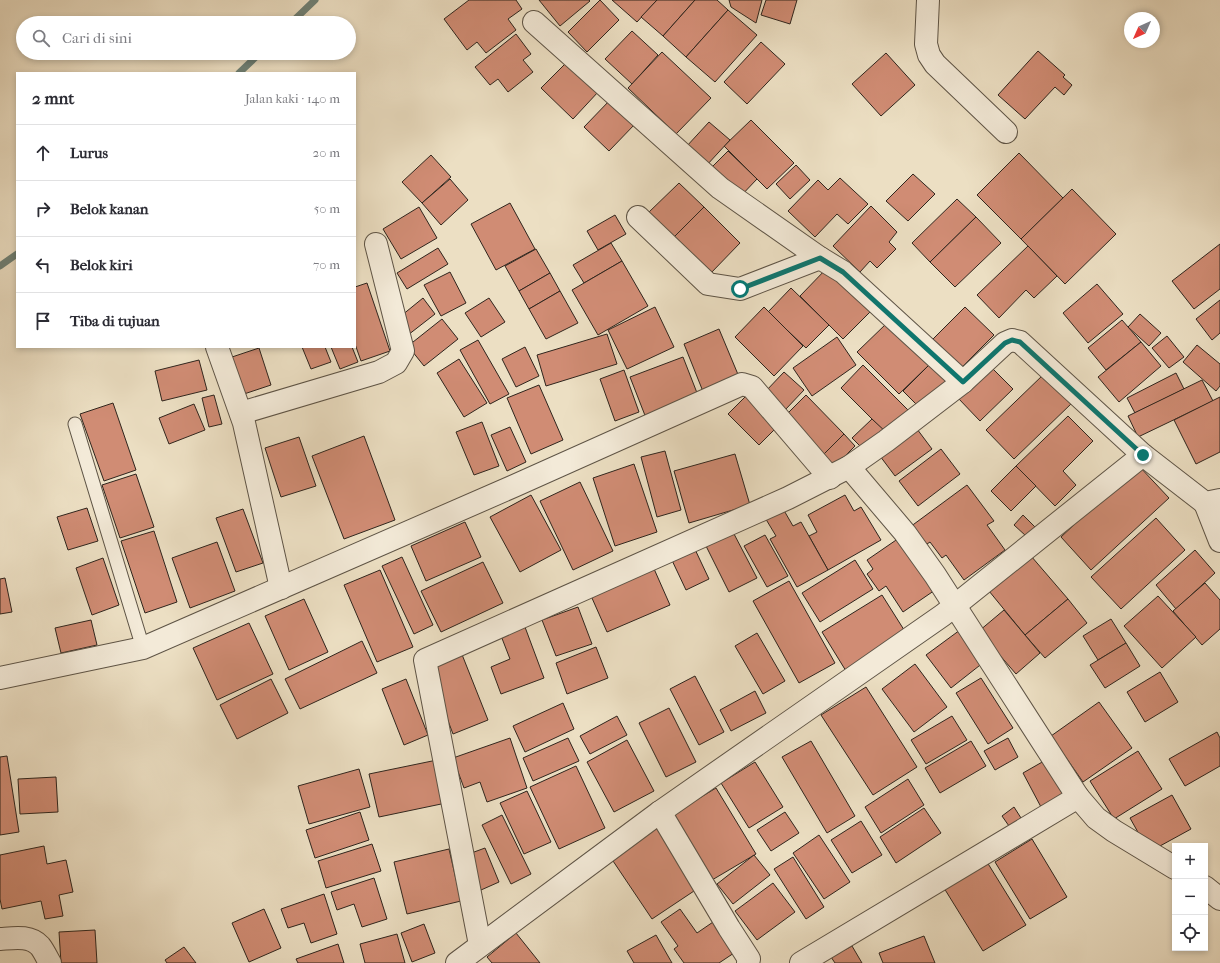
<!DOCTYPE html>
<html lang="id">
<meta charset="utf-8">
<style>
body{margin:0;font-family:"IM FELL French Canon",serif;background:#f2f2f3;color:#2b2b33}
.controls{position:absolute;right:12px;bottom:12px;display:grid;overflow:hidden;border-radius:0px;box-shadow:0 2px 6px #0003}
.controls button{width:36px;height:36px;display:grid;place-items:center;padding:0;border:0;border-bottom:1px solid #e1e1e2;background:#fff;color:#2b2b33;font:20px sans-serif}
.compass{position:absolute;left:1124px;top:12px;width:36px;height:36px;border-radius:50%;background:#fff;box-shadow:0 2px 6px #0003;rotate:225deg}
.stop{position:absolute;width:12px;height:12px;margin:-9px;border:3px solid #0f766e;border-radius:50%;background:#fff}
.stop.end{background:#0f766e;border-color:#fff;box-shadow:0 1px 4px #0008}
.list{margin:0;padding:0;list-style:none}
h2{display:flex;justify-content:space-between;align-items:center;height:52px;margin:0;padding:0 16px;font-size:17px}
h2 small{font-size:13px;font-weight:400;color:#7c7c81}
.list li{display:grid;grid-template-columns:26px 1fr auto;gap:12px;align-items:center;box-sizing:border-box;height:56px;padding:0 16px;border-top:1px solid #e1e1e2}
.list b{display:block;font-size:15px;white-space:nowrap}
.list em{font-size:13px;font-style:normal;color:#7c7c81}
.icon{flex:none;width:22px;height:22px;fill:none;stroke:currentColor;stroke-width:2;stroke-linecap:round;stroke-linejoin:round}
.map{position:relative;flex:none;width:1220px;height:963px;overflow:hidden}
.search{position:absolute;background:#fff;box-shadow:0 2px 6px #0003;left:16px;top:16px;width:340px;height:44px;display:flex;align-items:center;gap:10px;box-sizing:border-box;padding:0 14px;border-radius:22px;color:#7c7c81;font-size:15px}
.panel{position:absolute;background:#fff;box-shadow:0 2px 6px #0003;left:16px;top:72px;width:340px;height:276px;border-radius:0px}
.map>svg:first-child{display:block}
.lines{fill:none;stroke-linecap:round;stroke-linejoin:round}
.stream{stroke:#6f8075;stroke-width:7}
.building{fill:#d08c74;stroke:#2f251d}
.service-casing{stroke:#5e5446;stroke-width:15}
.minor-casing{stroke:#5e5446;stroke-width:24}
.service{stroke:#f3ead8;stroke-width:13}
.minor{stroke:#f3ead8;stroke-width:22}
.route{stroke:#0f766e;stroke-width:5}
</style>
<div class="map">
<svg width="1220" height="963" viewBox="0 0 1220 963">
<rect width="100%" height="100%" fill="#ecdfc3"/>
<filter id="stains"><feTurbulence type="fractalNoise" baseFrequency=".005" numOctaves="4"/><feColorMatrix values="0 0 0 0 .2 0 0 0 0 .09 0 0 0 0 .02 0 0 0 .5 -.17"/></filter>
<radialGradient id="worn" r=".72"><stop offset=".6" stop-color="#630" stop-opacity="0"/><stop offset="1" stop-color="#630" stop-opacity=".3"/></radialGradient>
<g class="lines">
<g class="stream">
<polyline points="291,23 315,0"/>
<polyline points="239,73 260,53"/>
<polyline points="0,266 17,254"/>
</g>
</g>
<g class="building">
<polygon points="469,0 516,0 522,9 508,19 516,30 486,53 477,42 467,50 444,19"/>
<polygon points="539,0 589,0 590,1 560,26"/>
<polygon points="600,0 619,20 587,52 568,32"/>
<polygon points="612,0 657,0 637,22"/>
<polygon points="657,0 695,0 663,36 641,17"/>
<polygon points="695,0 717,0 728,10 686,57 663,36"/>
<polygon points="729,0 762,0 756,23 731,7"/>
<polygon points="766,0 797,0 790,24 761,15"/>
<polygon points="728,10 757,35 715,82 686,57"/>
<polygon points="632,31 658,55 632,84 605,59"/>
<polygon points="516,34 531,54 523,60 533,72 508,92 498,79 490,85 475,67"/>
<polygon points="761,42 785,64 747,104 724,82"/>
<polygon points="1038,51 1065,75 1063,77 1072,85 1064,95 1055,87 1025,119 998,95"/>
<polygon points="662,52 711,98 676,134 628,88"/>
<polygon points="886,53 915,85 881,116 852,84"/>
<polygon points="568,61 599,91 573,119 541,88"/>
<polygon points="611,99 636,123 609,151 584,127"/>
<polygon points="751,120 794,163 767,189 724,146"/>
<polygon points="709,122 730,140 706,166 686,147"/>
<polygon points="728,151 757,179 738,199 709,170"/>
<polygon points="1019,153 1063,198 1021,239 977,195"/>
<polygon points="431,155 451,177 422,203 402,182"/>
<polygon points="796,165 810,180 790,199 776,184"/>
<polygon points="913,174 935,194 908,221 886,201"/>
<polygon points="840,178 868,204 848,224 837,214 815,237 788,211 818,180 828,190"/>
<polygon points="450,179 468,200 441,225 422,203"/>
<polygon points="679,183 704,207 673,238 648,213"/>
<polygon points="1072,189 1116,234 1065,284 1021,239"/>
<polygon points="957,199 976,217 930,262 912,243"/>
<polygon points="510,203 535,249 496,270 471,224"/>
<polygon points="871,206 897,232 889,242 896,249 877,268 870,261 860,272 833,246"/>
<polygon points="419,207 437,238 401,259 383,229"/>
<polygon points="704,207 740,243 710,274 673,238"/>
<polygon points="615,215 626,234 598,250 587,231"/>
<polygon points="976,217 1001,243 955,287 930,262"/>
<polygon points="611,243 622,261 584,283 573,265"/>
<polygon points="1220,244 1220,289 1194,309 1172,281"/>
<polygon points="1028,246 1057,276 1034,298 1026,290 999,318 977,295"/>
<polygon points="438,248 448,264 407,289 397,273"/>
<polygon points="536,249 550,273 519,291 505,266"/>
<polygon points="622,261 648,306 598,335 572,290"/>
<polygon points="828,267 872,310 843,339 800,296"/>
<polygon points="450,272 466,303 441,316 424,285"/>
<polygon points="550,273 560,291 529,309 519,291"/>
<polygon points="367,283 390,351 361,361 355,344 355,287"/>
<polygon points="1097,284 1123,314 1088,343 1063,313"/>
<polygon points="791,288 829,325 806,348 768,312"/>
<polygon points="560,291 578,323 546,339 529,309"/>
<polygon points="423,298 435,314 408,335 396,320"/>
<polygon points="489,298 505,322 481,337 465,313"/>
<polygon points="1220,300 1220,333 1212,340 1196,319"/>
<polygon points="655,307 674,347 627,369 608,330"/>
<polygon points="764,307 803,346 774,376 735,337"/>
<polygon points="965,307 994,335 962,367 933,339"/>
<polygon points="1140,314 1161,333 1149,346 1128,327"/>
<polygon points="442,319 458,339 424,366 408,346"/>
<polygon points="1122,320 1141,342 1106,370 1088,348"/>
<polygon points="887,323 929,365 899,394 857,352"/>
<polygon points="719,329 742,384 706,399 684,344"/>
<polygon points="607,334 617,364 546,386 537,355"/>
<polygon points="1167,336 1184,357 1169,368 1152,348"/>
<polygon points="837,337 856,365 812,396 793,368"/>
<polygon points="478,340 509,394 490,404 460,350"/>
<polygon points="1141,342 1161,366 1119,402 1098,377"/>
<polygon points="1197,345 1220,364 1220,386 1216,391 1183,362"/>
<polygon points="302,347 325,347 331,362 311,369"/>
<polygon points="331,347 352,347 358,362 340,369"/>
<polygon points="525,347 539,376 516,387 502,359"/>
<polygon points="259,348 271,385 238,396 226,359"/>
<polygon points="683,357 699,398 646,418 630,377"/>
<polygon points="459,359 487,403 464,417 437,373"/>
<polygon points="199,360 207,390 162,401 155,371"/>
<polygon points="863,365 912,414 889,436 841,388"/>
<polygon points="929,365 948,383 921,409 903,391"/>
<polygon points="991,367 1013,389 980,421 958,398"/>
<polygon points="624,370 639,412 615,421 600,379"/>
<polygon points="784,372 804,390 785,410 765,392"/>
<polygon points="1176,373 1184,389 1135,413 1127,398"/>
<polygon points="1044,374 1072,403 1014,459 986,430"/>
<polygon points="1202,380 1213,401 1138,437 1128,416"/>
<polygon points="539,385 563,440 531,454 507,398"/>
<polygon points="749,393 780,424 759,445 728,414"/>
<polygon points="214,395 222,424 209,427 202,398"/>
<polygon points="806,395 844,434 823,455 785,416"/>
<polygon points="1220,397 1220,452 1196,464 1174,420"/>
<polygon points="113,403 136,470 104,481 80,414"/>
<polygon points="194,404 205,430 169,444 159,418"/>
<polygon points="1068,416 1093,441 1063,471 1076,485 1055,506 1016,466"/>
<polygon points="872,419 887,433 867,453 852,438"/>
<polygon points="482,422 499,466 474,475 456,432"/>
<polygon points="914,425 932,449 895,476 877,452"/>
<polygon points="510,427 526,462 507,471 491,435"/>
<polygon points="844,434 855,446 834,467 823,455"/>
<polygon points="364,436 395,520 344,539 312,456"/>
<polygon points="299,437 316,486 281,497 265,448"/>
<polygon points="941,449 960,474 918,506 899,481"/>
<polygon points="665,451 681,510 657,517 641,457"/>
<polygon points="735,454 750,505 689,523 674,471"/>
<polygon points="634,464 657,532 615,546 593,478"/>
<polygon points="1138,465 1169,498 1091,570 1061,537"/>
<polygon points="1016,466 1036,486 1011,511 991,491"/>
<polygon points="136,474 154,527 120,538 102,485"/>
<polygon points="580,482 613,551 573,570 540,501"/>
<polygon points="967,485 994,521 987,525 1005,550 964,580 946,555 942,558 930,542 924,546 910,527"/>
<polygon points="531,495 561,550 520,572 490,517"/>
<polygon points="845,495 854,511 861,507 881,540 828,570 809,536 817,532 808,515"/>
<polygon points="782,507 793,526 801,522 828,570 797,587 770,539 776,536 764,516"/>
<polygon points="87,508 98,541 68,550 57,517"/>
<polygon points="243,509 263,563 236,572 216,518"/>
<polygon points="1023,515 1035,527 1026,536 1014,525"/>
<polygon points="1156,518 1185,550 1121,609 1091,577"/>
<polygon points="465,522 481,557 426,581 411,546"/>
<polygon points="154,531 177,602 145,613 121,541"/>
<polygon points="733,532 757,578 729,592 706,546"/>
<polygon points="765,535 788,576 767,587 744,546"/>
<polygon points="902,536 938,588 903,612 886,586 879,591 867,574 873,569 867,560"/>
<polygon points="217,542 235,591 190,608 172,558"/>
<polygon points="692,543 709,579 686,590 669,554"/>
<polygon points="1195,550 1215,573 1176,609 1156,585"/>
<polygon points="1031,556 1068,599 1025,635 989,591"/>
<polygon points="402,557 433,625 414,634 382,566"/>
<polygon points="103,558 119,605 92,615 76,568"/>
<polygon points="855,560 873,589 820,622 802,593"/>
<polygon points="483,562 503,603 441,632 421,591"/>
<polygon points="651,562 670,605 607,632 588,589"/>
<polygon points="380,570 413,647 377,662 344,585"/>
<polygon points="5,578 12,612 0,614 0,579"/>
<polygon points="789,581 835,663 799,683 753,601"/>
<polygon points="1205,583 1220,600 1220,629 1202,645 1173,611"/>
<polygon points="882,595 906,633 846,671 822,632"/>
<polygon points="1158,596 1196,637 1162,668 1124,626"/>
<polygon points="304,599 328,652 289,670 265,616"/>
<polygon points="1068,599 1087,623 1045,658 1025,635"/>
<polygon points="578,607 592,644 556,656 542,620"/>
<polygon points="1004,610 1040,653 1016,674 979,631"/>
<polygon points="522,619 544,678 501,694 491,667 510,659 498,628"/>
<polygon points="1111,619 1126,643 1098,660 1083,636"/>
<polygon points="91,620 97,645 61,653 55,628"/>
<polygon points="249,623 273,674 217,700 193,648"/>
<polygon points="960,630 984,662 951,688 926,655"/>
<polygon points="757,633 785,681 763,694 735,646"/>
<polygon points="362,641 377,673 300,709 285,679"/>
<polygon points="1126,643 1140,666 1105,688 1090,665"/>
<polygon points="596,647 608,678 567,694 556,663"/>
<polygon points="461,652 488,720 453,734 427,665"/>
<polygon points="915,664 947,707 914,732 882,689"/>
<polygon points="1160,672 1178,702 1145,722 1127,692"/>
<polygon points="695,676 724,732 699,745 670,689"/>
<polygon points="981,678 1013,728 988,744 956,693"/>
<polygon points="271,679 288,713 237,739 220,705"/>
<polygon points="406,679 428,735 404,745 382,689"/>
<polygon points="866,687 917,767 873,795 821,715"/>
<polygon points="755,691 766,713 731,731 720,710"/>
<polygon points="1099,702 1132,748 1083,782 1051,736"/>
<polygon points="563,703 574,729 525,752 513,726"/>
<polygon points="669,708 696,762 666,777 639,723"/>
<polygon points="617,716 627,735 590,754 580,736"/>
<polygon points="952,716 967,740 926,764 911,740"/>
<polygon points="1217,732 1220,738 1220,766 1185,786 1169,759"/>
<polygon points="510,738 527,788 487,802 480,782 464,788 453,758"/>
<polygon points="568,738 579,761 533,781 523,758"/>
<polygon points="1008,738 1018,757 995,770 984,751"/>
<polygon points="627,740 654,791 614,812 587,762"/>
<polygon points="811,741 855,816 827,833 782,757"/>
<polygon points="971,741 986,766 940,793 925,768"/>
<polygon points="1138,751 1162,789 1114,819 1090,781"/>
<polygon points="7,756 19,832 0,835 0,757"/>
<polygon points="437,760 446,803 379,817 369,774"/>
<polygon points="1044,761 1063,795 1041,807 1023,773"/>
<polygon points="755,762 783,807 749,828 721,783"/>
<polygon points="576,766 605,828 559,849 530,787"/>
<polygon points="359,769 370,807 309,824 298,786"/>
<polygon points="56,777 58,812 20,814 18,779"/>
<polygon points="908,779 924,805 881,833 865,807"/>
<polygon points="716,788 756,854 712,880 673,814"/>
<polygon points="527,791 551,842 524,854 500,803"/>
<polygon points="1172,795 1191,829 1149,852 1130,818"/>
<polygon points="1014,807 1021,818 1009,826 1002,816"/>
<polygon points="924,808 941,833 896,863 880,837"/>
<polygon points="360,812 369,840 315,858 306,830"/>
<polygon points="785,812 799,833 771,851 757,830"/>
<polygon points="502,815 531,874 511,884 482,825"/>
<polygon points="861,821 882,855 852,873 831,840"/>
<polygon points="655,825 697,889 652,919 609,855"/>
<polygon points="819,835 850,882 824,899 793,853"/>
<polygon points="1032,839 1067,897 1030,919 995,862"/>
<polygon points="372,844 381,871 326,888 318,861"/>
<polygon points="44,846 47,864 66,860 73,892 59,895 63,916 45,919 41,901 2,909 0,899 0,855"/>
<polygon points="485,848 499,882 481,890 466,855"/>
<polygon points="449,849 461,901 407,914 394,862"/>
<polygon points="754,855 770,875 733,904 717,884"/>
<polygon points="793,857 824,907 806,919 774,869"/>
<polygon points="987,862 1026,925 983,951 944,888"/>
<polygon points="374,878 387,919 362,927 354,904 337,910 331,892"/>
<polygon points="773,883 795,912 757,940 735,911"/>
<polygon points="324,894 337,934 311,943 304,923 288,928 281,909"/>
<polygon points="264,909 281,948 249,962 232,923"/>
<polygon points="680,909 697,933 716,920 737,951 719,963 684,963 674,949 678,946 661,922"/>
<polygon points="424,924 435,953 412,962 401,933"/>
<polygon points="95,930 97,963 61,963 59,932"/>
<polygon points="516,933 540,963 492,963 487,957"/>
<polygon points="397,934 405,963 365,963 360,944"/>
<polygon points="656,935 672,963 634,963 627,951"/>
<polygon points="924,936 935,963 883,963 879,953"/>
<polygon points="338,944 344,963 298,963 296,959"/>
<polygon points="852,946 862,963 835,963 831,957"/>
<polygon points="184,947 196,963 167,963 165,960"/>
</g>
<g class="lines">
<g class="service-casing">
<polyline id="service" points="75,424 143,648"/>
</g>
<g class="minor-casing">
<g id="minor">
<polyline points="928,0 926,44 929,55 935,64 1006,132"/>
<polyline points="534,22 720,188 820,258"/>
<polyline points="638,217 708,284 740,289 820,258 843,272 963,382"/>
<polyline points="217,347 244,423 281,588"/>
<polyline points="241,413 379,372 396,363 403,351 376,244"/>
<polyline points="849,467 905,533 935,575 1078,797 1096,818 1114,831 1175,868"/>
<polyline points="1205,503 1220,541"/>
<polyline points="0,678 143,648 514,486 742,384 752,387 830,478"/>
<polyline points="660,812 729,928 749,959 748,963"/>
<polyline points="1205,887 1220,899"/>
<path d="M0 939C14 938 30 935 40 946 44 951 47 958 50 963"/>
<polyline points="480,945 425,660 788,498 849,467 886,441 963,382 1005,343 1012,340 1020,342 1143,455"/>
<polyline points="457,963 660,812 943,615 1143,455 1205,503 1220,500"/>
<polyline points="801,963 1078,797"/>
</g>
</g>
<use href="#service" class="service"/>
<use href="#minor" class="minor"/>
</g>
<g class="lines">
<polyline class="route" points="740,289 820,258 843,272 963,382 1005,343 1012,340 1020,342 1143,455"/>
</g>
<rect width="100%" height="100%" filter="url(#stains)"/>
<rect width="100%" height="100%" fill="url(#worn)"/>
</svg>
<div class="controls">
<button>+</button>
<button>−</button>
<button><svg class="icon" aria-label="locate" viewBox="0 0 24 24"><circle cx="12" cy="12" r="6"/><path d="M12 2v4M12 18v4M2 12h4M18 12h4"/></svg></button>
</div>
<svg class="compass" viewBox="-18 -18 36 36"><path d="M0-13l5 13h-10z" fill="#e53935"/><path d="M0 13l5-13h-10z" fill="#7c7c81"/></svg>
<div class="stop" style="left:740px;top:289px"></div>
<div class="stop end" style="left:1143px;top:455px"></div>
<div class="search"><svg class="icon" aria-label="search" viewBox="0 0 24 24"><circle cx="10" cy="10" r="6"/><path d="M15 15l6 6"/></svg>Cari di sini</div>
<section class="panel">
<h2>2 mnt<small>Jalan kaki · 140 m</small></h2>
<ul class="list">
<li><svg class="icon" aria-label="ahead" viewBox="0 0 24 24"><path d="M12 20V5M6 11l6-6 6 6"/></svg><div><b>Lurus</b></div><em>20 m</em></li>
<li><svg class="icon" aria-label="right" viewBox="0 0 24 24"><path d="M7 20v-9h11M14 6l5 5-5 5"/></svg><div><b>Belok kanan</b></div><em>50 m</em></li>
<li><svg class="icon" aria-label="left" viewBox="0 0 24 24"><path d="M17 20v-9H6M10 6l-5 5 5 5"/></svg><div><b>Belok kiri</b></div><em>70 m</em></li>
<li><svg class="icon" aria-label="arrive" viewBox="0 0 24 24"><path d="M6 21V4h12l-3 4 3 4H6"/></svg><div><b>Tiba di tujuan</b></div></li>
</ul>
</section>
</div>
